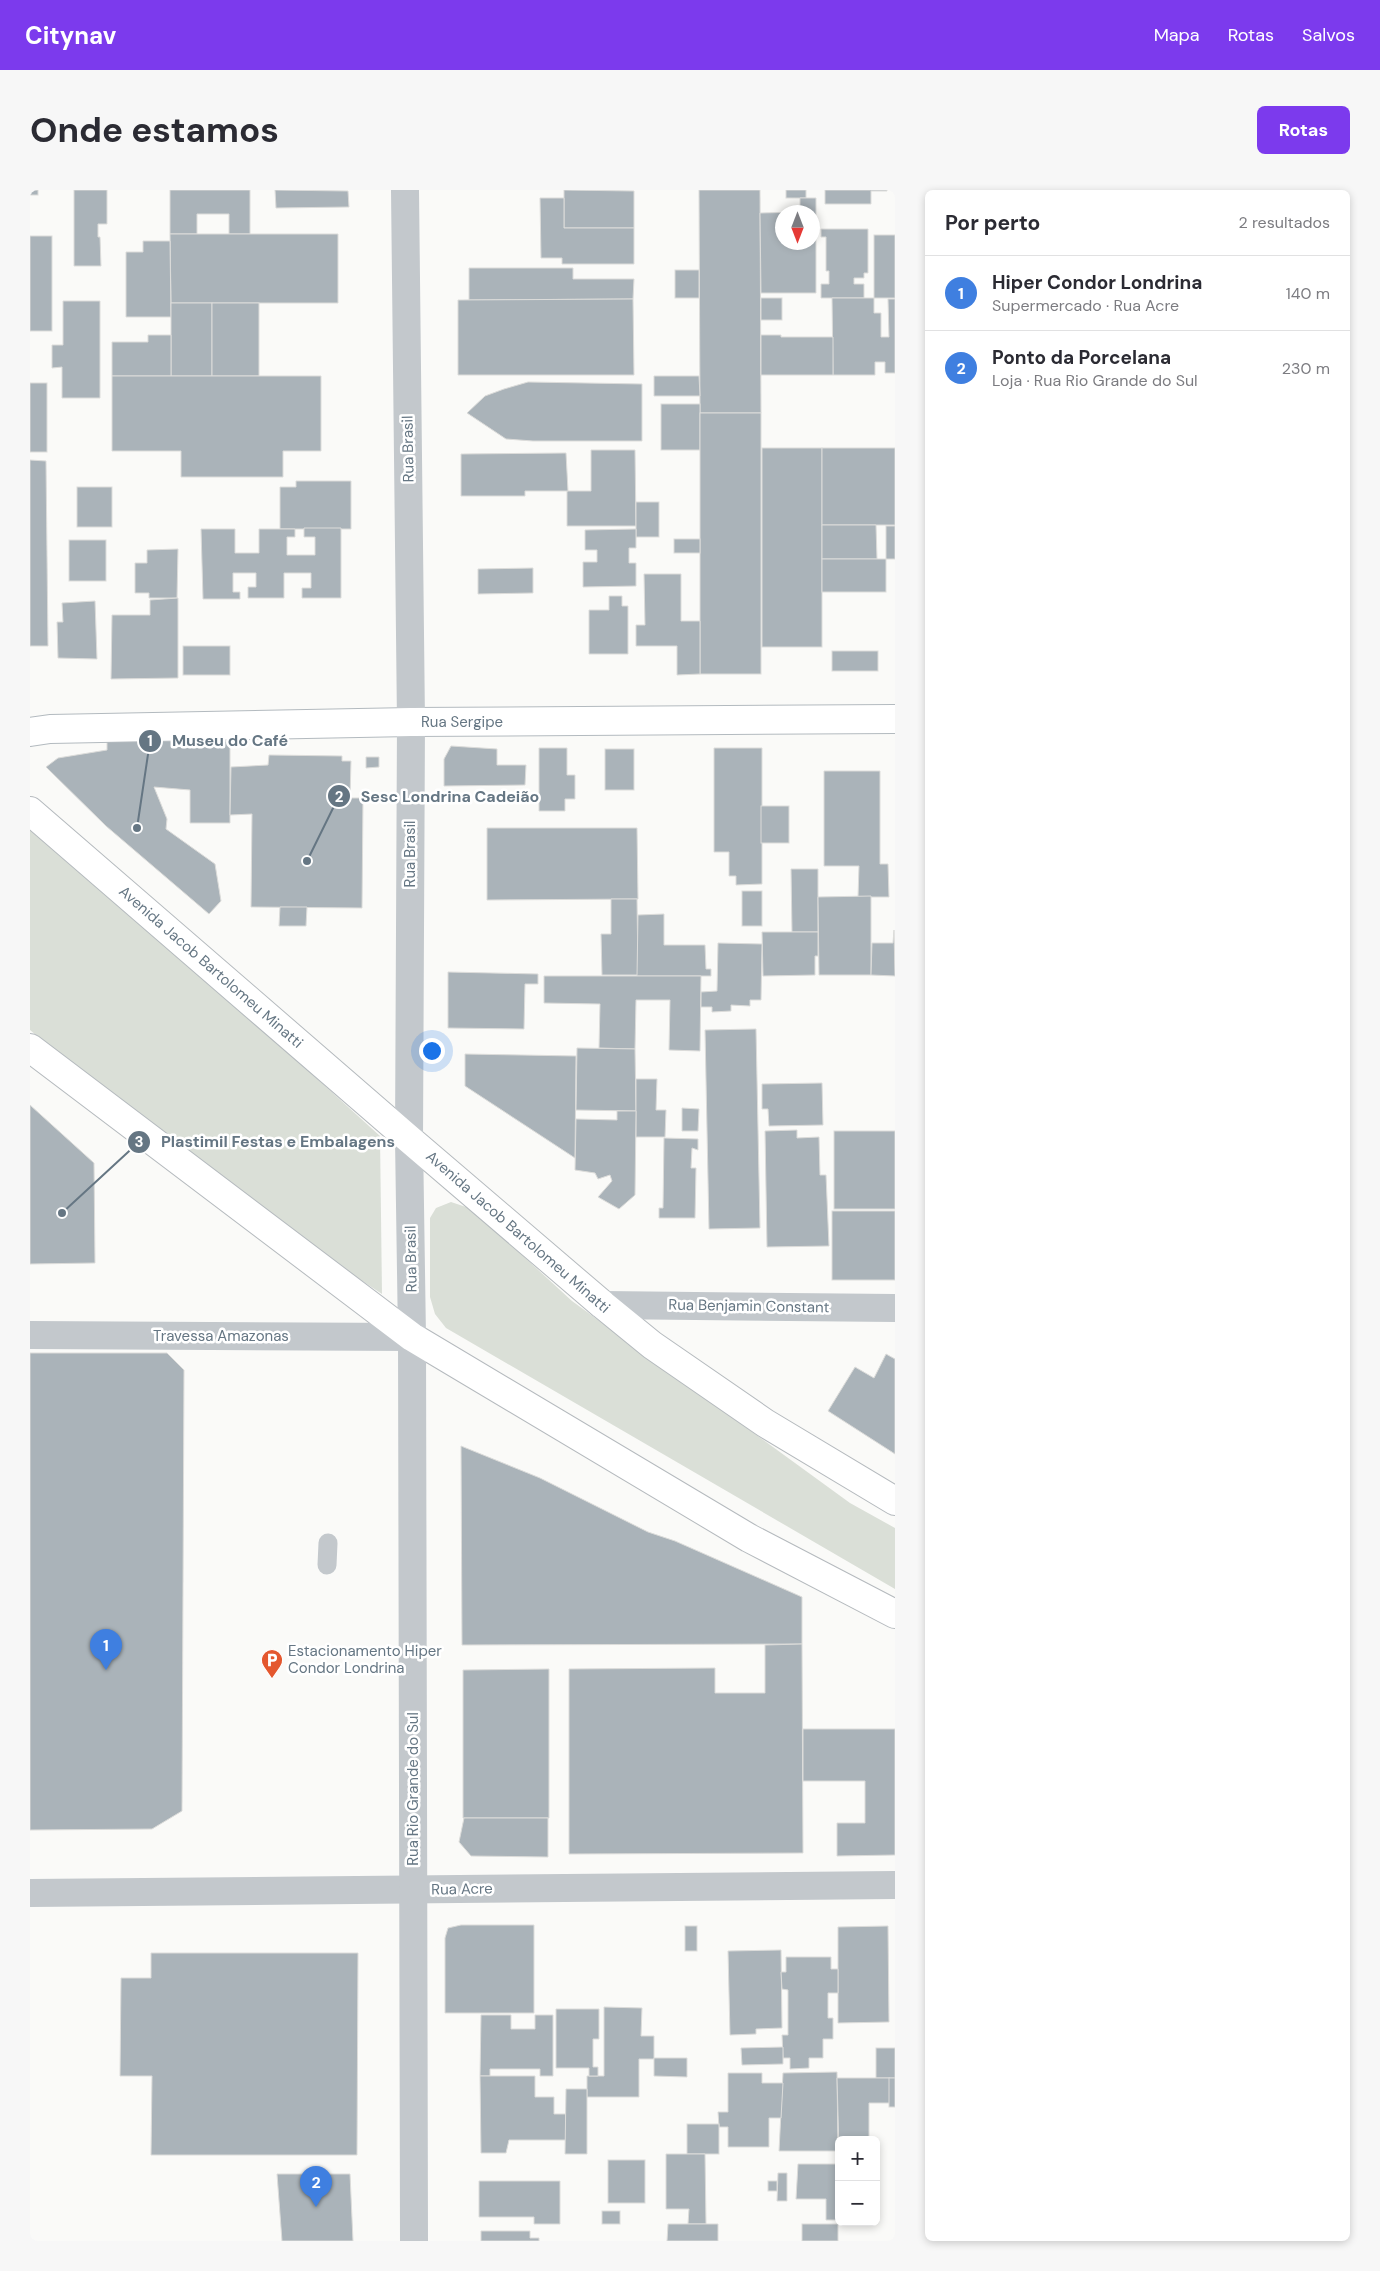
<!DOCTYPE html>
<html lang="pt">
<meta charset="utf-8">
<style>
body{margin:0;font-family:"DM Sans",sans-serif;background:#f7f7f7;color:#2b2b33}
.controls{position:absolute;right:15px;bottom:15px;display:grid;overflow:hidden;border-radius:8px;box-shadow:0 2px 8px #0003}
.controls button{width:45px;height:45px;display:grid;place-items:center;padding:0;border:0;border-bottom:1px solid #e1e1e2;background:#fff;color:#2b2b33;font:25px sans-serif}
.compass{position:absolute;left:745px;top:15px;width:45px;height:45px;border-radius:50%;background:#fff;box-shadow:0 2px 8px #0003;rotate:180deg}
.you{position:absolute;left:401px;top:860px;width:18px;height:18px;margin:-12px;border:4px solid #fff;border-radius:50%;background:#1a73e8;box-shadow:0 0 0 8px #1a73e833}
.badge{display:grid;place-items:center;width:32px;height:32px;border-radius:50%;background:#7c3aed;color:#fff;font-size:16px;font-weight:700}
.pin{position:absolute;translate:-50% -41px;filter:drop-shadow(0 1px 2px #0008)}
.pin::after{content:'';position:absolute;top:26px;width:18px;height:15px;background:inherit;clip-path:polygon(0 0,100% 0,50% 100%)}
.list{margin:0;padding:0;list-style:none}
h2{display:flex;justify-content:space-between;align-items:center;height:65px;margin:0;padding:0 20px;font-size:21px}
h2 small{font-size:16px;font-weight:400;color:#7c7c81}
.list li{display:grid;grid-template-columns:32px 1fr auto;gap:15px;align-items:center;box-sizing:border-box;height:75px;padding:0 20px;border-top:1px solid #e1e1e2}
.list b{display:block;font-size:19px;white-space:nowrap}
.list p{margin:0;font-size:16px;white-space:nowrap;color:#7c7c81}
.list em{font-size:16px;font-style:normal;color:#7c7c81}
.map{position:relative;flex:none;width:865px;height:2051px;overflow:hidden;border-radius:8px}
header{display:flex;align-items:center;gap:30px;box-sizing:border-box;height:70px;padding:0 25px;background:#7c3aed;color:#fff}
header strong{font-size:24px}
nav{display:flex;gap:28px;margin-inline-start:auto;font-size:18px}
.intro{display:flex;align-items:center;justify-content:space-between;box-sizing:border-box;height:120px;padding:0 30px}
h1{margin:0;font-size:35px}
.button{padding:12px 22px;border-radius:8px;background:#7c3aed;color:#fff;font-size:18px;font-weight:700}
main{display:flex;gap:30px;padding:0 30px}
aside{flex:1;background:#fff;border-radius:8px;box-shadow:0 2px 8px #0003}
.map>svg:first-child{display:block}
.green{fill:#dadfd7}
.building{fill:#aab3b9;stroke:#dcdcda;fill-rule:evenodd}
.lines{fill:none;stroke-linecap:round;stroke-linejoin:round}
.secondary-casing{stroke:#b3babf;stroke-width:30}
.primary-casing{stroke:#b5babe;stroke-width:30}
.service{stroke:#c3c8cc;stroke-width:19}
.minor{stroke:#c3c8cc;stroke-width:28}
.tertiary{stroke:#c3c8cc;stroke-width:28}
.secondary{stroke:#fff;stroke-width:28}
.primary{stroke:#fff;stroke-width:28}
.labels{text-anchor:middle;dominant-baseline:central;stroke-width:5;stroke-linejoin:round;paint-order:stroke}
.street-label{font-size:15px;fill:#657683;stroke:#fff}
.poi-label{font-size:15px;fill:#657683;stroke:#fff;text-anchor:start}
.leader{fill:none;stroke:#657683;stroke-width:2}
.callout-dot{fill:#657683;stroke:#fff;stroke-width:2}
.mark-label{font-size:15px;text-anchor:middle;font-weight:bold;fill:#fff}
.callout-label{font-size:16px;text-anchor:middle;font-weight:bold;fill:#657683;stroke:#fff;stroke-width:5;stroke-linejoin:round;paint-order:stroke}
</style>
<header>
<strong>Citynav</strong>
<nav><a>Mapa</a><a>Rotas</a><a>Salvos</a></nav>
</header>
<div class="intro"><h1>Onde estamos</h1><a class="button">Rotas</a></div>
<main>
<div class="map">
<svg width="865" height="2051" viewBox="0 0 865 2051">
<rect width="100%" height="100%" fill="#fafaf8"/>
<g class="green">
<polygon points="0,627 350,946 352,1104 223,1019 121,942 0,840"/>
<polygon points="421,1012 442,1019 542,1111 820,1313 865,1338 865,1399 416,1138 405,1124 400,1107 400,1028 406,1018"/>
</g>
<g class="building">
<rect x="0" y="0" width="8" height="5"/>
<polygon points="44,0 77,0 77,34 68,34 68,47 70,47 71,76 44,76"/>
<polygon points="140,0 220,0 220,44 199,44 199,24 167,24 167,44 140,44"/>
<polygon points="245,0 318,1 319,17 246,18"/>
<polygon points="534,0 604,1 604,38 534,38"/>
<polygon points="669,0 730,0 731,223 670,223"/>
<rect x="756" y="0" width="20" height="8"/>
<polygon points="795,0 857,0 857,1 841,1 841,14 795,14"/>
<polygon points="510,8 534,8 534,38 604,38 604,74 532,74 532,68 511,68"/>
<path d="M770 8H786V103H731L730 23 770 22ZM752 22H782V52H752Z"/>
<polygon points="791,39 838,39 838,83 834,83 834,88 824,88 824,94 834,94 834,108 791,108 791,94 799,94 799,81 796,81 796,47 791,47"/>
<polygon points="140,44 308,44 308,113 141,113"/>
<rect x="844" y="45" width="21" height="63"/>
<rect x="0" y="46" width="22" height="95"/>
<polygon points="113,51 140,51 141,127 96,127 96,62 113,62"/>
<polygon points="439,78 543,78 543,89 604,89 603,109 439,110"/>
<rect x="645" y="80" width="24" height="28"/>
<rect x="731" y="108" width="21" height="22"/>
<polygon points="802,108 844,108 844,123 851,123 851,147 859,147 858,109 865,109 865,183 855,183 855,172 845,172 845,185 803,185"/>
<polygon points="603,109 604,185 428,185 428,110"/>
<polygon points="33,111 70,111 70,208 32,208 32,177 22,178 22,155 33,155"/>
<rect x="141" y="113" width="41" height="73"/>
<rect x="182" y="113" width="47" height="73"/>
<polygon points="118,145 141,145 141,186 82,186 82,152 118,152"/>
<polygon points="731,145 751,145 751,147 803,147 803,185 731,185"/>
<polygon points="82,186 291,186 291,261 253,261 253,287 151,287 151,261 82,261"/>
<polygon points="624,186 669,186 670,206 624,206"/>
<polygon points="498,192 612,194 612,251 503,251 476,249 437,223 455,206 474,199"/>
<rect x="0" y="193" width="17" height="69"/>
<rect x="631" y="214" width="39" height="46"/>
<rect x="670" y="223" width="61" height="261"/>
<rect x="732" y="258" width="60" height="199"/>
<rect x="792" y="258" width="73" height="77"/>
<polygon points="561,260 605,260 606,336 537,336 537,301 561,301"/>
<polygon points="536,263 538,301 495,301 495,306 431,306 431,264"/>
<polygon points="0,270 16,271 18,456 0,456"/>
<polygon points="266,291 321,291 321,339 250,339 250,297 266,297"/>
<rect x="47" y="297" width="35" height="40"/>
<rect x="606" y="312" width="23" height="35"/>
<polygon points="792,335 846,335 847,369 792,369"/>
<rect x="856" y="336" width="9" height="33"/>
<polygon points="274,338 311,338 311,408 272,408 272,398 281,398 281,383 254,383 254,408 218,408 218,397 226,397 226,383 203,383 203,402 210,402 210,409 173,409 171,339 205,339 205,363 229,363 229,339 265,339 265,347 257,347 257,365 285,365 285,347 274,347"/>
<polygon points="606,339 606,358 599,358 599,373 606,373 606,396 553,397 553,372 567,372 567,360 555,360 555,340"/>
<rect x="644" y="349" width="26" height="14"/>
<rect x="39" y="350" width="37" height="41"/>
<polygon points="148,359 147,408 119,408 119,403 105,403 105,373 117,373 117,360"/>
<rect x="792" y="369" width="64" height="33"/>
<polygon points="503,378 503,403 448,404 448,379"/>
<polygon points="614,384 651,384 651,431 670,431 670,484 647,485 647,456 606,456 606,435 615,435"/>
<polygon points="579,406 592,406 592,416 598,416 598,464 559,464 559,420 579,420"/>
<polygon points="148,408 148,488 81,489 82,425 120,425 120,410"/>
<polygon points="65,411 67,469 28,468 27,432 33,432 32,413"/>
<rect x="153" y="456" width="47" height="29"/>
<rect x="802" y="461" width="46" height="20"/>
<polygon points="77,551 200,551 200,633 160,633 160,600 124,597 137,629 136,639 185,674 191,711 179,724 76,636 16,577 28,568 77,560"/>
<polygon points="421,556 467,559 467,575 496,575 495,595 414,596 414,569"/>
<polygon points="509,558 537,558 537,585 545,585 545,609 535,609 535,621 509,621"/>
<polygon points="684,558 732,558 732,694 706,695 706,686 699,686 699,662 684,662"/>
<rect x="575" y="559" width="29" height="41"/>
<polygon points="239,565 312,566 312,571 321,571 320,608 333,608 332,718 221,717 222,624 200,625 201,577 238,575"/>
<polygon points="336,567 349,567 349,577 336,578"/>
<polygon points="794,581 850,581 850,674 858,674 859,707 828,707 829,676 794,676"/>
<rect x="731" y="616" width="28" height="37"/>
<polygon points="457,638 607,638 608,709 457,710"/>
<polygon points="761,679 788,679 788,742 762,742"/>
<rect x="712" y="701" width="20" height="35"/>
<polygon points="841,706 841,785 789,785 788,707"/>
<polygon points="581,709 607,709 608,785 572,785 571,744 581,744"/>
<polygon points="250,717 277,717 276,736 249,736"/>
<polygon points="634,724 634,755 675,755 676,779 681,779 681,786 607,786 608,725"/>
<polygon points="864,740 865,786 841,785 842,753 863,753"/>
<polygon points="732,742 788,742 788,766 785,766 785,785 733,786"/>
<polygon points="688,753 732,754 731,810 720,810 720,816 701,815 701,821 682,822 682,817 671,817 671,802 687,801"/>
<polygon points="418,782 508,784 508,794 495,794 494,839 418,838"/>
<polygon points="514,786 671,786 670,861 639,860 640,810 606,810 605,859 569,858 570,814 514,813"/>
<polygon points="726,839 730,1038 679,1039 675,840"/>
<polygon points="547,858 605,859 606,921 546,920"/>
<polygon points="435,864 546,866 545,968 435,896"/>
<polygon points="606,889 627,889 626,920 636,920 635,947 606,947"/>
<polygon points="792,893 793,935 739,936 738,919 732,919 732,894"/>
<polygon points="0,915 64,973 65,1073 0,1074"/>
<polygon points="652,918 669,919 668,941 652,941"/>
<polygon points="587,921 606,921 605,1005 589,1019 568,1007 582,991 580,985 568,989 565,983 545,980 546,929 587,930"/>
<polygon points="767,940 767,948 789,947 790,985 796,985 799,1056 737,1057 735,941"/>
<rect x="804" y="941" width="61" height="78"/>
<polygon points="634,948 668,949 668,960 662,958 661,978 666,978 665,1028 629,1028 629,1018 633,1018"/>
<rect x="802" y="1021" width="63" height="69"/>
<polygon points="0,1163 137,1163 154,1180 152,1621 122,1639 0,1640"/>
<polygon points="856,1164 865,1169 865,1264 798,1221 825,1177 844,1188"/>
<polygon points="431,1256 510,1288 618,1342 645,1351 772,1407 772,1454 432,1455"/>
<polygon points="772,1454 773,1663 539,1664 539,1479 685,1478 685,1503 735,1503 735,1455"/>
<polygon points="519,1479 519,1628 433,1628 433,1480"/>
<polygon points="773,1539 865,1539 865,1665 807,1666 807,1633 835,1633 835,1591 773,1591"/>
<polygon points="434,1628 518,1628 518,1667 441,1666 429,1652"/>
<polygon points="431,1735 504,1735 504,1823 415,1823 415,1748 418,1738"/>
<rect x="655" y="1736" width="12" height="25"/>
<polygon points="858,1736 859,1832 808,1833 808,1737"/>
<polygon points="751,1760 752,1838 726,1839 726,1844 700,1845 698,1761"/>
<polygon points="121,1763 328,1763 327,1965 121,1965 122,1886 90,1886 91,1788 121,1788"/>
<polygon points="756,1767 801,1767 801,1779 808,1779 808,1803 798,1803 798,1828 803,1828 803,1849 793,1849 793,1868 779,1868 779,1878 760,1879 760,1868 753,1868 752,1845 758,1845 758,1800 752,1799 751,1782 756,1782"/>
<polygon points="574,1817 612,1818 611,1846 624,1846 624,1869 609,1869 609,1907 557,1907 557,1886 574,1886"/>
<polygon points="526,1819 569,1819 569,1849 563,1849 563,1877 568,1877 568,1886 559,1886 559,1878 526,1878"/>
<polygon points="451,1825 481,1825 481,1839 505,1839 505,1825 523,1825 523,1886 510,1886 510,1879 460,1879 460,1886 450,1886"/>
<polygon points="753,1857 753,1874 712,1875 711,1858"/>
<rect x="846" y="1858" width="19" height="30"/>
<polygon points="624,1868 657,1868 657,1887 624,1886"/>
<polygon points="807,1882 808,1961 749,1961 753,1883"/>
<polygon points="698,1883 732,1883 732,1893 753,1893 751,1928 739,1928 739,1957 698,1957 698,1937 689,1937 688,1922 698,1922"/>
<polygon points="450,1886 505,1886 505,1907 524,1907 524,1924 536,1924 536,1950 479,1950 476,1963 451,1963"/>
<polygon points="807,1888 860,1888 860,1913 839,1913 839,1950 809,1950 809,1961"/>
<rect x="859" y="1888" width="6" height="29"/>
<polygon points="536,1899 557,1899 557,1964 535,1964"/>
<rect x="657" y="1934" width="32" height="30"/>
<polygon points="636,1964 675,1964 676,2034 658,2034 659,2019 636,2019"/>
<rect x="578" y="1970" width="37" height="43"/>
<polygon points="768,1974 809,1974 809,2030 796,2030 796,2009 766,2009"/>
<polygon points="748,1983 757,1983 757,2011 747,2011"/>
<polygon points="247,1984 320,1984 323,2051 252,2051"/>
<polygon points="449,1991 530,1991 530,2034 504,2034 504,2027 449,2027"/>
<rect x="738" y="1991" width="9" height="10"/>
<rect x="572" y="2021" width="18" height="13"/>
<polygon points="638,2034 688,2034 688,2051 637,2051"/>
<rect x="772" y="2034" width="36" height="17"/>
<polygon points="451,2041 500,2041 500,2048 509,2048 509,2051 451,2051"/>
</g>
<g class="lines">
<g class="secondary-casing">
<polyline id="secondary" points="0,542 20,539 381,532 865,529"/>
</g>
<g class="primary-casing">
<g id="primary">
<polyline points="0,621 379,949 573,1115 622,1155 735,1233 865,1311"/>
<polyline points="0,858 382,1147 719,1348 865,1424"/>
</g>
</g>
<polyline class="service" points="297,1375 298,1353"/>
<g class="minor">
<polyline points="0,1145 382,1147"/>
<polyline points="0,1703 865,1695"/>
</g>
<g class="tertiary">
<polyline points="375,0 381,532 379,949 382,1147 384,2051"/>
<polyline points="573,1115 865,1118"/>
</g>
<use href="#secondary" class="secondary"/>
<use href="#primary" class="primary"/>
</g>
<defs>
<g id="parking-pin" transform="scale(1.125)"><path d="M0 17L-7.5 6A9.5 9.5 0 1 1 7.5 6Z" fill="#e4572e" stroke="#fff"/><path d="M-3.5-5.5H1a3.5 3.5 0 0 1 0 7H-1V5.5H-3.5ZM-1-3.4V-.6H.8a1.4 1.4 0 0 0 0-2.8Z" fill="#fff"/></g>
</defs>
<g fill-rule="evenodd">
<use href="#parking-pin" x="242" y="1470"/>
</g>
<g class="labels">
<g class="street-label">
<text transform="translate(378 259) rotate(-91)">Rua Brasil</text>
<text x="432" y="532">Rua Sergipe</text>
<text transform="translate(380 664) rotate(-90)">Rua Brasil</text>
<text transform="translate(181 777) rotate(41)">Avenida Jacob Bartolomeu Minatti</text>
<text transform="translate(488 1042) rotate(41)">Avenida Jacob Bartolomeu Minatti</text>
<text transform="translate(381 1069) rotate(-91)">Rua Brasil</text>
<text transform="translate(719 1116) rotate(1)">Rua Benjamin Constant</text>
<text x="191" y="1146">Travessa Amazonas</text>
<text transform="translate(383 1599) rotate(-90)">Rua Rio Grande do Sul</text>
<text transform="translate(432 1699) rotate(-1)">Rua Acre</text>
</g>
<g class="poi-label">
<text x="258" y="1461">Estacionamento Hiper<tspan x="258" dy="17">Condor Londrina</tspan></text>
</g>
</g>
<path class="leader" d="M107 638L120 551M277 671L309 606M32 1023L109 952"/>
<g class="callout-dot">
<circle cx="107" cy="638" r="5"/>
<circle cx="277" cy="671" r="5"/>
<circle cx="32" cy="1023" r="5"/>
<circle cx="120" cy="551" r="12"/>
<circle cx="309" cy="606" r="12"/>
<circle cx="109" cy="952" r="12"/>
</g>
<g class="mark-label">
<text x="120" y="556">1</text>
<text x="309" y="612">2</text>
<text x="109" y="957">3</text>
</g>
<g class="callout-label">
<text x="200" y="556">Museu do Café</text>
<text x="420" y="612">Sesc Londrina Cadeião</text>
<text x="248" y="957">Plastimil Festas e Embalagens</text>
</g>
</svg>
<div class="controls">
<button>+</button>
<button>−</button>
</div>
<svg class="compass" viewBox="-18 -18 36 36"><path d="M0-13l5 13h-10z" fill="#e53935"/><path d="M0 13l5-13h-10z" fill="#7c7c81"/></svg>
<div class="you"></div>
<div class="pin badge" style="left:76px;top:1480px;background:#3f7fe0">1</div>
<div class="pin badge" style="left:286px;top:2017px;background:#3f7fe0">2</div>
</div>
<aside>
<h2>Por perto<small>2 resultados</small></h2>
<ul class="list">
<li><span class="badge" style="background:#3f7fe0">1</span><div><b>Hiper Condor Londrina</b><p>Supermercado · Rua Acre</p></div><em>140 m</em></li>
<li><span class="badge" style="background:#3f7fe0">2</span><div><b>Ponto da Porcelana</b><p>Loja · Rua Rio Grande do Sul</p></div><em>230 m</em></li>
</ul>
</aside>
</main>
